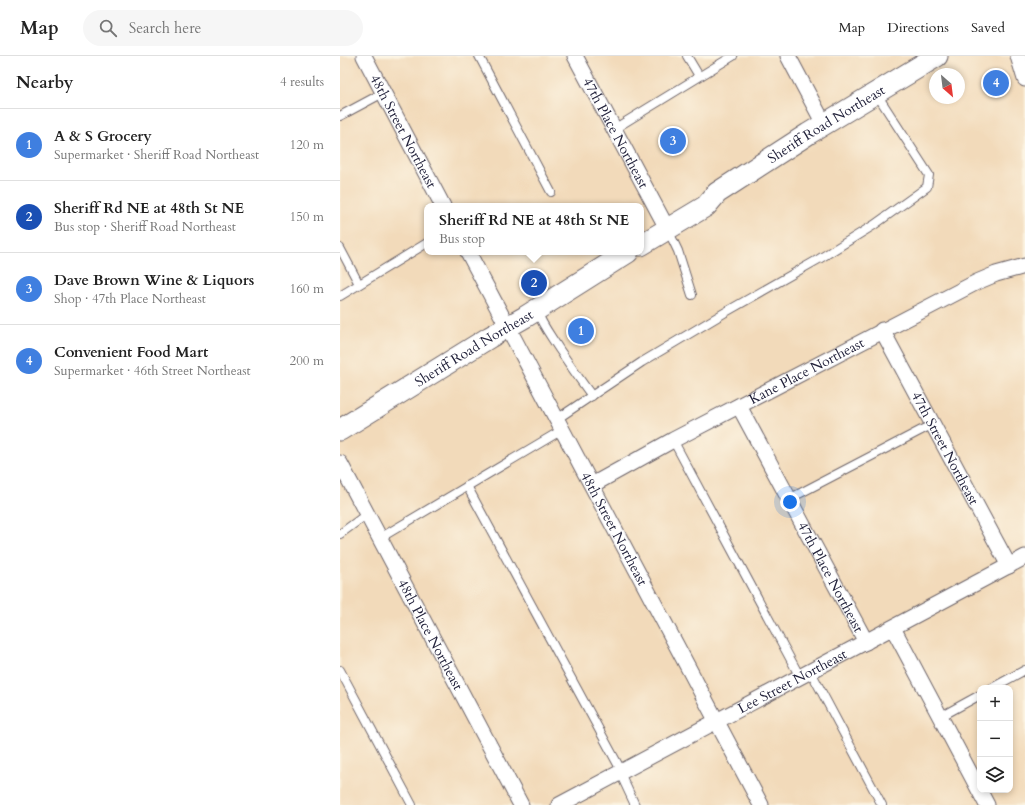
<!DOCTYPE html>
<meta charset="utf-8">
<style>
body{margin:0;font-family:Cardo,serif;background:#f6f6f6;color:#222}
.controls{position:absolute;right:12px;bottom:12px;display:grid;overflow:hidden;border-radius:8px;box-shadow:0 2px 6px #0003}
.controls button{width:36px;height:36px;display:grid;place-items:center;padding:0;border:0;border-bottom:1px solid #e0e0e0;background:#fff;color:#222;font:20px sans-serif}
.compass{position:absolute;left:589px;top:12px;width:36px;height:36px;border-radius:50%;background:#fff;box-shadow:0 2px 6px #0003;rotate:152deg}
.you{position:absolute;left:450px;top:446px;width:14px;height:14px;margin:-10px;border:3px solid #fff;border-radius:50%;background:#1a73e8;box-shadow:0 0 0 6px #1a73e833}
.badge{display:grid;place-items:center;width:26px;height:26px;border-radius:50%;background:#1f6fb2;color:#fff;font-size:13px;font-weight:700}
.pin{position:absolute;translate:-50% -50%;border:2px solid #fff;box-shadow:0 1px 4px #0006}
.popup{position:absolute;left:84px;top:147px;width:220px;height:52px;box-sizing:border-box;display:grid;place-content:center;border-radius:8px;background:#fff;filter:drop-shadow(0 1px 3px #0005);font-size:13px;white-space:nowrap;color:#767676}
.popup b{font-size:15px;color:#222}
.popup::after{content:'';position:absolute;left:50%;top:100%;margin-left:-8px;border:8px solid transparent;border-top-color:#fff}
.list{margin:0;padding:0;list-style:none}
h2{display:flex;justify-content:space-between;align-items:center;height:52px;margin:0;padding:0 16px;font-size:17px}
h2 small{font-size:13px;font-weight:400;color:#767676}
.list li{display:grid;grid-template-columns:26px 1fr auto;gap:12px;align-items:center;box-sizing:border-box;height:72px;padding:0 16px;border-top:1px solid #e0e0e0}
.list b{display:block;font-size:15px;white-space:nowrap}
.list p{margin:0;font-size:13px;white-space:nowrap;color:#767676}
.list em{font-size:13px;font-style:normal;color:#767676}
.icon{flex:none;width:22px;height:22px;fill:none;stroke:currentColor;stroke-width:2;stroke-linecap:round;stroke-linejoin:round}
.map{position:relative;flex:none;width:685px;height:749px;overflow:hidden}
header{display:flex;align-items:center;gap:24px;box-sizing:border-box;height:56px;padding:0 20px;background:#fff;border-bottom:1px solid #e0e0e0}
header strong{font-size:19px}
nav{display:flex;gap:22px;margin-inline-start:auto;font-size:14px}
.search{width:280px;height:36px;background:#f6f6f6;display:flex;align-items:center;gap:10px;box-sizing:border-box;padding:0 14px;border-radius:22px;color:#767676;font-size:15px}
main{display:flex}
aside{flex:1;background:#fff}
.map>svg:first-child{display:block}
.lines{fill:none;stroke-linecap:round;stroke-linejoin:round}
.lane-casing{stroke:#6b6267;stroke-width:10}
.street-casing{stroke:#6b6267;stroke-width:17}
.secondary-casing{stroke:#6b6267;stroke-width:23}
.lane{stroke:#fff;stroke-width:8}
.street{stroke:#fff;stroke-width:15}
.secondary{stroke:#fff;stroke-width:21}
.labels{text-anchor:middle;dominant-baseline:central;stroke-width:3;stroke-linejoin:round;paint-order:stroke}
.street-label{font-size:14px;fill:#22223b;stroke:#fcf5e5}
</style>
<header>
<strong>Map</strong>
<div class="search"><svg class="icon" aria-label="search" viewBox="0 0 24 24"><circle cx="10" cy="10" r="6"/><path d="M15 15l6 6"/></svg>Search here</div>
<nav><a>Map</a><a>Directions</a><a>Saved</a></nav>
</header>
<main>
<aside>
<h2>Nearby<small>4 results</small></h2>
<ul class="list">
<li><span class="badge" style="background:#3f7fe0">1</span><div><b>A &amp; S Grocery</b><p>Supermarket · Sheriff Road Northeast</p></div><em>120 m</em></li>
<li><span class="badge" style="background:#1a4fb4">2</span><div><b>Sheriff Rd NE at 48th St NE</b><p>Bus stop · Sheriff Road Northeast</p></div><em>150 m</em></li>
<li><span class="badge" style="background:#3f7fe0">3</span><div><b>Dave Brown Wine &amp; Liquors</b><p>Shop · 47th Place Northeast</p></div><em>160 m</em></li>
<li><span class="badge" style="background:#3f7fe0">4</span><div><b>Convenient Food Mart</b><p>Supermarket · 46th Street Northeast</p></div><em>200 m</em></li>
</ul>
</aside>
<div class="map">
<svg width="685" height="749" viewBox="0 0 685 749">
<rect width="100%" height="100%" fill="#fcf5e5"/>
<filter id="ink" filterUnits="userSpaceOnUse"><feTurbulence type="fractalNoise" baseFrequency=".025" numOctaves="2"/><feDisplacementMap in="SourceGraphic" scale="8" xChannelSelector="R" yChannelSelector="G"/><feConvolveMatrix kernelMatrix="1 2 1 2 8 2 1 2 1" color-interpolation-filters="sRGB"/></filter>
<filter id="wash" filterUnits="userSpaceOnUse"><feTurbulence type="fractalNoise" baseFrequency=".012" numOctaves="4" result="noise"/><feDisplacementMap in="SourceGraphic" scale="16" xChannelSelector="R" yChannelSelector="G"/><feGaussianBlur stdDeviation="0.9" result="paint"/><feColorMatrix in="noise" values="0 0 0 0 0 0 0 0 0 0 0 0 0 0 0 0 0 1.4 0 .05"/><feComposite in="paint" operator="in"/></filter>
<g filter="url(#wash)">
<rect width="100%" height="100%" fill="#f2daba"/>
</g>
<g filter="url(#ink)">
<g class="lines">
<g class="lane-casing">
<g id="lane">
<polyline points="139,0 211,136"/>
<polyline points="347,0 359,20"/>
<polyline points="0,60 43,37"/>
<polyline points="274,73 393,0"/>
<polyline points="328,174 338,195 352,239"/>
<polyline points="0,192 19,228"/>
<polyline points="0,240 87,187"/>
<path d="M197 255C202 269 211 280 219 293 230 309 240 324 252 340"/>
<polyline points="217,363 302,306 384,257 479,203 534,169 587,131 589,119 536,37"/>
<polyline points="333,384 460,621"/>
<polyline points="127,430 282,716"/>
<polyline points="449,443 593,368"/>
<polyline points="0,478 27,458"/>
<polyline points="40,482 222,374"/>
<polyline points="0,614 72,749"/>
<polyline points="471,616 542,749"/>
<polyline points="652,632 685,614"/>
<polyline points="600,661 640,639"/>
<polyline points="280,717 295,749"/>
</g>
</g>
<g class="street-casing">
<g id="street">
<path id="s1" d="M24 0 103 150"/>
<path id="s2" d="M235 0 328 174"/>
<polyline points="448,0 484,68"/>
<polyline points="678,0 685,23"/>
<path id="s3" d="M128 196 421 749"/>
<path id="s4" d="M542 274 669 510"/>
<path id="s5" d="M399 350 526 586"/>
<path id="s6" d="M0 407 181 749"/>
<path id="s7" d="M252 429 333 384 637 226 656 218 685 210"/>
<polyline points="553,572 647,749"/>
<path id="s8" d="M219 749 685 501"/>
</g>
</g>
<g class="secondary-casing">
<g id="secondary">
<path id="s9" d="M301 189 366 150 377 137 468 78 597 0"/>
<path id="s10" d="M0 374 150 281 185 261 288 196"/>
</g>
</g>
<use href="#lane" class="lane"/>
<use href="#street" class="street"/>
<use href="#secondary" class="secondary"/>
</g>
</g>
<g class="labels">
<g class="street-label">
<text stroke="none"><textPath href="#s9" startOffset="222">Sheriff Road Northeast</textPath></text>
<text stroke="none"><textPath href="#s1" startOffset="85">48th Street Northeast</textPath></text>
<text stroke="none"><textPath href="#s2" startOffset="87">47th Place Northeast</textPath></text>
<text stroke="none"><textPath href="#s10" startOffset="157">Sheriff Road Northeast</textPath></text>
<text stroke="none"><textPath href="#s7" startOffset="243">Kane Place Northeast</textPath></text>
<text stroke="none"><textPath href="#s4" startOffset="134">47th Street Northeast</textPath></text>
<text stroke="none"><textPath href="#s3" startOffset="313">48th Street Northeast</textPath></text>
<text stroke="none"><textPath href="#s5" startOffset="194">47th Place Northeast</textPath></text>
<text stroke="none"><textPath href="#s6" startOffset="194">48th Place Northeast</textPath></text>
<text stroke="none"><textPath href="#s8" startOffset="264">Lee Street Northeast</textPath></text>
</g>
</g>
</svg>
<div class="controls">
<button>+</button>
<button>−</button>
<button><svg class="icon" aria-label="layers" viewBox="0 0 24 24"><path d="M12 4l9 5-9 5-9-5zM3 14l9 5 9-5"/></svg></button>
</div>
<svg class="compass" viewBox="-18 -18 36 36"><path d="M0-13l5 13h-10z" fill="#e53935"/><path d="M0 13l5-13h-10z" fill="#767676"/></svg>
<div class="you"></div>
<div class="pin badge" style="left:241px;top:275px;background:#3f7fe0">1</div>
<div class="pin badge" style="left:194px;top:227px;background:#1a4fb4">2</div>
<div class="popup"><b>Sheriff Rd NE at 48th St NE</b>Bus stop</div>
<div class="pin badge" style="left:333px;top:85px;background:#3f7fe0">3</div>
<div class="pin badge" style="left:656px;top:27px;background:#3f7fe0">4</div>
</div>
</main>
